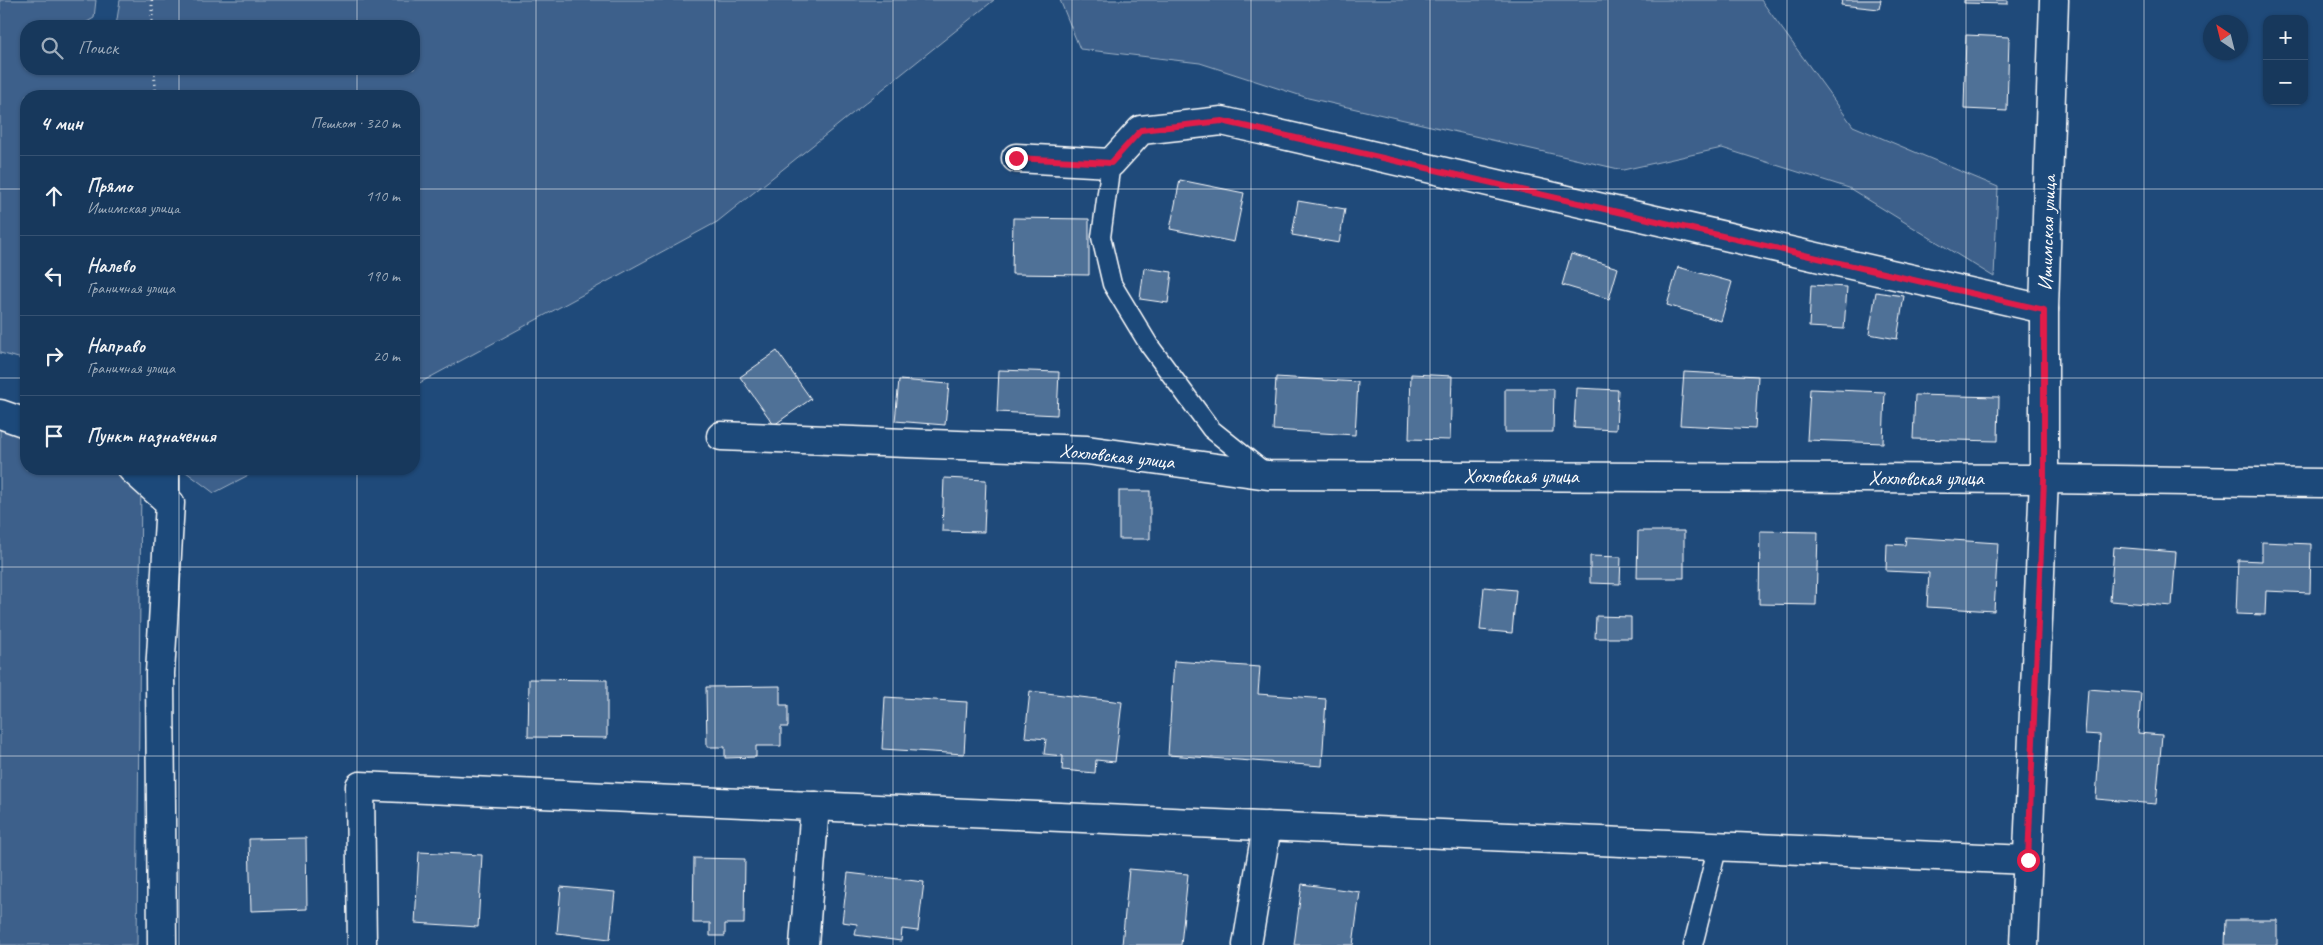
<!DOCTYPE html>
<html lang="ru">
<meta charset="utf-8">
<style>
body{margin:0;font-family:Caveat,sans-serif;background:#244365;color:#f1f3f6}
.controls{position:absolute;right:15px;top:15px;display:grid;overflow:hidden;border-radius:10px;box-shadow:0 1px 4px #0004}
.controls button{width:45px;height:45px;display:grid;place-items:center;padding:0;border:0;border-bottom:1px solid #365272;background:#17385c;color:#f1f3f6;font:25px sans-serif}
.compass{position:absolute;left:2203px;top:15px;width:45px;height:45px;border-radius:50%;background:#17385c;box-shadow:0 1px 4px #0004;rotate:325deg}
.stop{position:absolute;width:15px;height:15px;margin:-11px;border:4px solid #e11d48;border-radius:50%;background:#fff}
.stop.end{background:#e11d48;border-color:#fff;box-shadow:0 1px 5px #0008}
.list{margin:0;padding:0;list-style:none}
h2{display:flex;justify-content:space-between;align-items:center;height:65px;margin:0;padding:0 20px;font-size:21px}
h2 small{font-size:16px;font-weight:400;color:#9eacbb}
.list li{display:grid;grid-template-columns:32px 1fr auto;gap:15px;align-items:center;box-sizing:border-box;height:80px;padding:0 20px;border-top:1px solid #365272}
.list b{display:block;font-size:19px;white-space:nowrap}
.list p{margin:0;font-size:16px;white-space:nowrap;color:#9eacbb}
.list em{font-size:16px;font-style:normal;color:#9eacbb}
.icon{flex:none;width:28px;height:28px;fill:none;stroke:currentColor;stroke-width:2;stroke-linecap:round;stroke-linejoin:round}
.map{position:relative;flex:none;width:2323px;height:945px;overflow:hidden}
.search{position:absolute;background:#17385c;box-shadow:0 1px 4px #0004;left:20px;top:20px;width:400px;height:55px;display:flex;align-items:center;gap:12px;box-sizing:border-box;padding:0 18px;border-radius:20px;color:#9eacbb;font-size:19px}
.panel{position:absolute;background:#17385c;box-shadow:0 1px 4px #0004;left:20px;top:90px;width:400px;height:385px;border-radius:20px}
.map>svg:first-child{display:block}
.green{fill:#3c618b;stroke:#9eb0c5}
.building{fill:#507197;stroke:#fff}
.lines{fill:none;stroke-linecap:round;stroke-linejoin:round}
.service-casing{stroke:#fff;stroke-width:21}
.minor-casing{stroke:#fff;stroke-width:31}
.path{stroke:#fff;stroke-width:3;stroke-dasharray:1 4;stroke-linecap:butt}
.service{stroke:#1f4a7a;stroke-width:18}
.minor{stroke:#1f4a7a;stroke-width:28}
.route{stroke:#e11d48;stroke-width:6}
.grid{fill:none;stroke:#fff;stroke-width:1;stroke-opacity:0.55}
.labels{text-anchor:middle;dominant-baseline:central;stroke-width:4.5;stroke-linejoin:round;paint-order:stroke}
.street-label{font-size:20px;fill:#fff;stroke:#1f4a7a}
</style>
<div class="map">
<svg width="2323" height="945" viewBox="0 0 2323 945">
<rect width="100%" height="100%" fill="#1f4a7a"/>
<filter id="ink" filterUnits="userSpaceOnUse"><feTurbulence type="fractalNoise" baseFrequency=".02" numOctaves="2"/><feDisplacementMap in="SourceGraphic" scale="10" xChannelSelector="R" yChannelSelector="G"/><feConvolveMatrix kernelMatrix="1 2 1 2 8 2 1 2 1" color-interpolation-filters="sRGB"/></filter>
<g filter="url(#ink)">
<g class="green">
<polygon points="0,0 96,0 94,18 80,26 26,26 26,69 414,69 414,26 116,26 120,0 994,0 717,222 414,386 414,96 26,96 26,360 0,353"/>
<polygon points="1060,0 1761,0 1853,126 1998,187 1994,277 1849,188 1722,148 1623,170 1308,98 1200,63 1080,49"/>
<polygon points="0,416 26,425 26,469 127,469 141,479 137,945 0,945"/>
<polygon points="182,469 260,469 214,493"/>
</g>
<g class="building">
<polygon points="1842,0 1881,0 1879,9 1841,5"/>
<polygon points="1964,0 2008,0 2008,4 1964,3"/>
<polygon points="1966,35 2009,37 2007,111 1964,109"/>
<polygon points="1180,180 1244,193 1234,242 1170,229"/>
<polygon points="1298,201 1345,209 1339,243 1292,235"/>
<polygon points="1013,218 1089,219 1089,275 1012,274"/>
<polygon points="1571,254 1618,268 1609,299 1562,285"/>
<polygon points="1678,267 1732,282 1721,321 1667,305"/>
<polygon points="1144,268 1172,272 1168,303 1140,299"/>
<polygon points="1811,285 1847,287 1844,329 1809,327"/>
<polygon points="1876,292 1904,296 1897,339 1869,334"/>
<polygon points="777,351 811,399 774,425 740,377"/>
<polygon points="999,370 1059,372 1057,415 997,412"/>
<polygon points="1684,372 1758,376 1755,429 1680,425"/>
<polygon points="1411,374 1452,376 1450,440 1409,439"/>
<polygon points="1276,377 1358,382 1355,435 1273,430"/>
<polygon points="899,380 949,384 945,425 895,421"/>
<polygon points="1576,388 1618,390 1616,430 1574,428"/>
<polygon points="1505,389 1554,389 1553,432 1505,432"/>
<polygon points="1810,389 1885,392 1883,443 1807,440"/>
<polygon points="1915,395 1999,397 1998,441 1913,439"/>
<polygon points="944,478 986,480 984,532 942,531"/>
<rect x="1119" y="491" width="31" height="48"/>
<polygon points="1638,531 1684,531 1684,578 1637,578"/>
<polygon points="1760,531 1818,532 1816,605 1759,604"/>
<polygon points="1906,537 1998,543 1994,611 1927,607 1929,573 1886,571 1887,544 1905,545"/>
<polygon points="2262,542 2311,544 2310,593 2266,591 2265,615 2236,614 2238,560 2262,561"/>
<polygon points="2114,547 2176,552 2172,606 2110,601"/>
<polygon points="1590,556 1621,557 1620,584 1590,583"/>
<polygon points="1484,587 1516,590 1512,633 1480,630"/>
<polygon points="1596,616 1631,617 1631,638 1595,638"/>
<polygon points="1174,661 1260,667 1258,694 1326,699 1322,766 1168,755"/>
<polygon points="529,679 607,680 607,738 528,737"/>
<polygon points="780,686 780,705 788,705 788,727 781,727 781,746 756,746 756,757 725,758 725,747 707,747 706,687"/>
<polygon points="2088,689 2141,693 2138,733 2162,735 2156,804 2096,799 2100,735 2085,734"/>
<polygon points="1030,691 1122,702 1115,762 1096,760 1095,773 1062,770 1063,756 1044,754 1046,739 1025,737"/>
<polygon points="885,697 967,702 964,754 882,749"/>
<polygon points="306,838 307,909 251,911 249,839"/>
<polygon points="419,852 482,855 478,927 415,923"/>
<polygon points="694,858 745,859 744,924 725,924 725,936 710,936 710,923 693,923"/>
<polygon points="1129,869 1188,874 1181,945 1122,945"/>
<polygon points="848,873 924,882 918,931 902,929 901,941 855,935 857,924 842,922"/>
<polygon points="1302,884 1360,892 1353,945 1294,945"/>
<polygon points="561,887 615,892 610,939 557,933"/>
<polygon points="2226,920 2277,920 2277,945 2225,945"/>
</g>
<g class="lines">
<g class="service-casing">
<g id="service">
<polyline points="1111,163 1101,237 1112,284 1149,345 1211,429 1266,473"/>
<polyline points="170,469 170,503"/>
<polyline points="1693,945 1718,845"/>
</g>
</g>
<g class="minor-casing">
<g id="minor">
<polyline points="1016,158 1111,163 1141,130 1222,121 2044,309"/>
<polyline points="0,414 26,423"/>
<polyline points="721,436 1087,450 1268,475 2044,479 2323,483"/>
<polyline points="132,469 170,503 160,673 162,945"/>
<polyline points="362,945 360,786 2028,860"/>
<polyline points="804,945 815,806"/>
<polyline points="1247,945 1267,826"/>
<polyline points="2024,945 2044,479 2044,309 2054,0"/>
</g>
</g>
<g class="path">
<polyline points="152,0 152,26"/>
<polyline points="154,69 156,96"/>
</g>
<use href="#service" class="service"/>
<use href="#minor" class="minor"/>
</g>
</g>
<g class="lines" filter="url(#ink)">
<polyline class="route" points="1016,158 1111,163 1141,130 1222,121 2044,310 2044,479 2028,860"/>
</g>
<path class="grid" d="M179 0V26M357 0V26M536 0V945M715 0V945M893 0V945M1072 0V945M1251 0V945M1430 0V945M1608 0V945M1787 0V945M1966 0V945M2144 0V945M179 69V96M357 69V96M0 189H26M414 189H2323M0 378H26M414 378H2323M179 469V945M357 469V945M0 567H2323M0 756H2323"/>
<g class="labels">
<g class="street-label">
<text transform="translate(2047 233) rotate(-88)">Ишимская улица</text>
<text transform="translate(1117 456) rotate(6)">Хохловская улица</text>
<text x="1521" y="476">Хохловская улица</text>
<text x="1926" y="478">Хохловская улица</text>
</g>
</g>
</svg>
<div class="controls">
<button>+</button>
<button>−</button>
</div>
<svg class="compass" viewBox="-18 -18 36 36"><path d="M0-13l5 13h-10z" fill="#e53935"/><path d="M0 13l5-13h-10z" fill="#9eacbb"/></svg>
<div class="stop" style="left:2028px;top:860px"></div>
<div class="stop end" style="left:1016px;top:158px"></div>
<div class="search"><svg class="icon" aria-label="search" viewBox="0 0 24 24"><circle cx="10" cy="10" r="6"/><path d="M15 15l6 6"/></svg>Поиск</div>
<section class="panel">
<h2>4 мин<small>Пешком · 320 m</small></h2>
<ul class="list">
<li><svg class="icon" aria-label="ahead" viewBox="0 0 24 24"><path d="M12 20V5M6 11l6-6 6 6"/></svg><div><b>Прямо</b><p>Ишимская улица</p></div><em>110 m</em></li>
<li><svg class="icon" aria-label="left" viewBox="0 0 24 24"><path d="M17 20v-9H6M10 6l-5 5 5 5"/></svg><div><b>Налево</b><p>Граничная улица</p></div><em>190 m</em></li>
<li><svg class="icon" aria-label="right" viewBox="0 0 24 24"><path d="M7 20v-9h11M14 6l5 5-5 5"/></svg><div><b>Направо</b><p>Граничная улица</p></div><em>20 m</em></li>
<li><svg class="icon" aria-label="arrive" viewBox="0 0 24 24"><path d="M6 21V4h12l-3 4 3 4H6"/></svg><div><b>Пункт назначения</b></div></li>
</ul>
</section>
</div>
